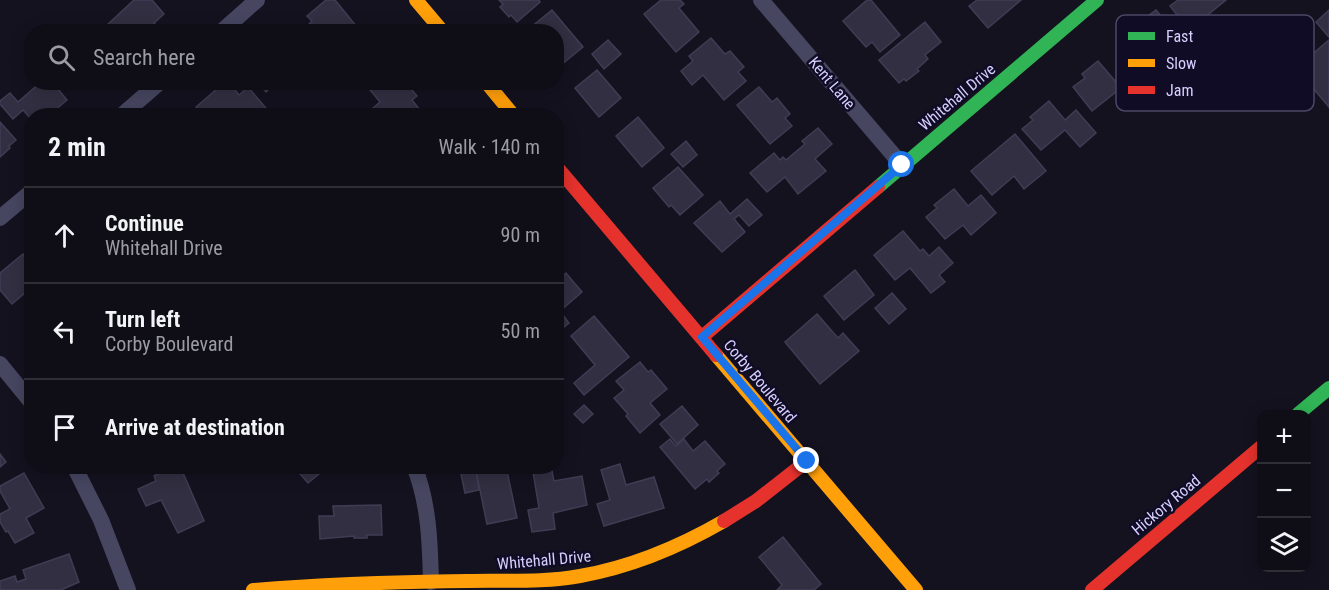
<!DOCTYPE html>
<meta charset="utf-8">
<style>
body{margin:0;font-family:"Roboto Condensed",sans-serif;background:#1d1c24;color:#f1f3f6}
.controls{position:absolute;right:18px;bottom:18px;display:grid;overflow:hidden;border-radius:12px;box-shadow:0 3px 15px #0003}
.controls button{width:54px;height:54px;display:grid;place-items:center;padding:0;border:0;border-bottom:2px solid #2f2e36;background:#0f0e17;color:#f1f3f6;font:30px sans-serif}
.stop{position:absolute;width:18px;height:18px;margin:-14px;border:4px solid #1a73e8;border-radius:50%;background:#fff}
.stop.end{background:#1a73e8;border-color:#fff;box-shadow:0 2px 6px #0008}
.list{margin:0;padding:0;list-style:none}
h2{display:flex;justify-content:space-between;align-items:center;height:78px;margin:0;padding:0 24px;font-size:26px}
h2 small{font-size:20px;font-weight:400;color:#9b9ca1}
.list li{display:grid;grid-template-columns:39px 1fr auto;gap:18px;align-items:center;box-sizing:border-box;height:96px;padding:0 24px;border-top:2px solid #2f2e36}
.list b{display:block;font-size:22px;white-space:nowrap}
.list p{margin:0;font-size:20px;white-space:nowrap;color:#9b9ca1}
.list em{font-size:20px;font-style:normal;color:#9b9ca1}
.icon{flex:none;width:33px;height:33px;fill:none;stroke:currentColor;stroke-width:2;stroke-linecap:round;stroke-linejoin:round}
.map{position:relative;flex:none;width:1329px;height:590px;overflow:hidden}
.search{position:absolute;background:#0f0e17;box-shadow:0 3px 15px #0003;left:24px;top:24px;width:540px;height:66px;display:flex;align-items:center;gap:15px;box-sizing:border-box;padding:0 21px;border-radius:24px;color:#9b9ca1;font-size:22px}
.panel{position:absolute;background:#0f0e17;box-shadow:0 3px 15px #0003;left:24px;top:108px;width:540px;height:366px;border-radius:24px}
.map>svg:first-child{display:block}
.building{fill:#322f42;stroke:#413c54;stroke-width:1.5}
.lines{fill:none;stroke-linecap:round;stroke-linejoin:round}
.street{stroke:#474661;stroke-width:16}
.fast{stroke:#30b455;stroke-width:14}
.slow{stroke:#ff9f0a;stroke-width:14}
.jam{stroke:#e5322d;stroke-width:14}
.route{stroke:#1a73e8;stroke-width:8}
.labels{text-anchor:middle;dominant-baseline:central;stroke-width:5;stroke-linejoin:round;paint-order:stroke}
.street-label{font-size:16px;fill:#d6d0ff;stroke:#110c25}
.key{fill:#110c25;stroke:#4c4766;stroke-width:1.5}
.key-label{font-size:16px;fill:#d6d0ff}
</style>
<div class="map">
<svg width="1329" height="590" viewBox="0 0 1329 590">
<rect width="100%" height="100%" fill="#14121f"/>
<g class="building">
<polygon points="134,0 152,0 164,14 154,23 156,25 148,32 113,32 107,25"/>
<polygon points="326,0 335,0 357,27 354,32 315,32 309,24 312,21 307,16"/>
<polygon points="499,0 539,0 540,2 517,22 511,15 509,17 500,7 503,4"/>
<polygon points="661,0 680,0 684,4 679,8 699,32 676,52 644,14"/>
<polygon points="867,0 871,0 900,35 880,52 872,42 866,47 843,21"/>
<polygon points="977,0 1021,0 988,28 969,6"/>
<polygon points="1178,0 1226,0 1189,30 1170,6"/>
<polygon points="552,10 583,47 561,65 556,59 556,32 533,32 530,28"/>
<polygon points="1156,10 1186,46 1155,73 1147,63 1138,70 1122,50 1132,42 1129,39 1148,24 1144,19"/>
<polygon points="1329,10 1329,37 1316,22"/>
<polygon points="925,22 941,42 925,55 928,59 917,69 919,71 906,81 904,79 899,83 879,60"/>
<polygon points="711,38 725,54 730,51 744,67 738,72 746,81 724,100 703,75 692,85 681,71 693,61 689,56"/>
<polygon points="608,40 621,54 604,69 592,54"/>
<polygon points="1329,40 1329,107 1296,68"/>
<polygon points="1098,61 1121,88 1092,111 1073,87 1085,78 1082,74"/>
<polygon points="597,70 621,98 599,117 575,88"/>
<polygon points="41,82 52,82 67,100 48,116 32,116 32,120 23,110 13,119 0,104 0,101 10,93 18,102"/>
<polygon points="225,82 229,82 239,95 248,87 271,114 204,116 196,107"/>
<polygon points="258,82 277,82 266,92"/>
<polygon points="282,82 296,82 288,89"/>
<polygon points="369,82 405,82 417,96 412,100 420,110 414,116 379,116 373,108 380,102 366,85"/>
<polygon points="759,87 772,102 777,98 790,114 785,118 792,126 770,144 737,105"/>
<polygon points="1049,101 1065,120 1076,110 1096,133 1080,147 1065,130 1041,150 1022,129 1033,120 1030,117"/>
<polygon points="638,117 664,148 642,167 616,136"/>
<polygon points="0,122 16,140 9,146 10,148 0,157"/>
<polygon points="818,128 832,144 815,159 826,171 798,194 785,177 767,192 750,173 774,153 780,160 783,157 786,160 805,144 802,141"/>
<polygon points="1015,134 1046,171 1024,189 1014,176 992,195 971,171"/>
<polygon points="686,141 697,155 683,167 671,154"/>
<polygon points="678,167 703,195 680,215 671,205 669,207 653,188"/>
<polygon points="954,189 968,206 981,195 996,213 971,235 963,225 945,239 926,217 937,208 934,205"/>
<polygon points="747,199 762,215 749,226 739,215 734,219 745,232 722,252 694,223 720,201 730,214"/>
<polygon points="903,231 920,251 923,249 929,256 939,247 953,263 939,275 945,282 931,293 910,268 895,280 874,255"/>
<polygon points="23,254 29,261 32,259 32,287 12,304 0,290 0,273"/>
<polygon points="556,266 564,275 566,273 582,292 560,311 569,323 556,333"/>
<polygon points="855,270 874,295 844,320 824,296"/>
<polygon points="892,293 906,309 889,324 875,308"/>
<polygon points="817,314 838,338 843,333 859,351 820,384 785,342"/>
<polygon points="594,316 629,357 584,395 574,383 595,365 571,336"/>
<polygon points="640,362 648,372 651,370 667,389 650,403 660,415 640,433 626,416 628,414 614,398 624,390 616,381"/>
<polygon points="584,405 593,414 583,423 574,414"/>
<polygon points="682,406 698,425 677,444 660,424"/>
<polygon points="670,439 676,446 684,439 693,451 705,441 725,464 717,471 719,473 709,482 707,479 695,489 660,447"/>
<polygon points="0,454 6,462 0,467"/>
<polygon points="620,464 626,485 654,477 664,508 604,526 597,504 610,500 601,470"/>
<polygon points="176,466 180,466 204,521 178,533 161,500 146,506 138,489 156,481 154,476"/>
<polygon points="297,466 324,466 325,469 308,483 295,468"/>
<polygon points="475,466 500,466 501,472 507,471 517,518 487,524"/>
<polygon points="475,466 479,490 465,493 460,469"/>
<polygon points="532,466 551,466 554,481 582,476 587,505 553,513 555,529 532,532 528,510 539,508"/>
<polygon points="24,473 44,508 26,518 34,533 15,543 8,531 6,532 0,522 0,514 10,509 0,491 0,486"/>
<polygon points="381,505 382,535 367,535 367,538 354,538 354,536 320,539 319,516 334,516 333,506"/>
<polygon points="783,537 821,584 814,590 777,590 782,585 759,557"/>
<polygon points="69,554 79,582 61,590 0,590 0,581 15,576 17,582 26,579 23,570"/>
</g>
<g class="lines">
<g class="street">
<polyline points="761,0 902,165"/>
<polyline points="221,32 257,0"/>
<polyline points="121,116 160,82"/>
<polyline points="0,218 32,191"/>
<polyline points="0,364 32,403"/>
<polyline points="74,466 101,520 128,590"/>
<path d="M414 466C429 503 430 543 431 582"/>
</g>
<g class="fast">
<polyline points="878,187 1097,0"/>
<polyline points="1298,414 1329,388"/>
</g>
<g class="slow">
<polyline points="416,0 443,32"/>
<polyline points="486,82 514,116"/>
<polyline points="716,355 916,590"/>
<path d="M253 590C324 584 395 582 467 581 505 580 543 583 580 576 631 567 679 547 724 521"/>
</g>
<g class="jam">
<polyline points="556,166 716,355"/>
<polyline points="702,337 878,187"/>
<polyline points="724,521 756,501 807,461"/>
<polyline points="1092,590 1262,446"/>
</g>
</g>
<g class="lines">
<polyline class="route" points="807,461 702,337 902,165"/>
</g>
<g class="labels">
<g class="street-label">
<text transform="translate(832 83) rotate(50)">Kent Lane</text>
<text transform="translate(957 97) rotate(-40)">Whitehall Drive</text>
<text transform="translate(760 381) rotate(50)">Corby Boulevard</text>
<text transform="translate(1166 505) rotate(-40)">Hickory Road</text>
<text transform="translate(544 560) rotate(-5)">Whitehall Drive</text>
</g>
</g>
<rect x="1116" y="15" width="198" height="96" rx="9" class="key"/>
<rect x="1128" y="32" width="27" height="8" fill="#30b455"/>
<rect x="1128" y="59" width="27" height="8" fill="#ff9f0a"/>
<rect x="1128" y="86" width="27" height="8" fill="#e5322d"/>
<g class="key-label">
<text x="1166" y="42">Fast</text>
<text x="1166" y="69">Slow</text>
<text x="1166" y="96">Jam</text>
</g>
</svg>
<div class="controls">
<button>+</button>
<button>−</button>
<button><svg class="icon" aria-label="layers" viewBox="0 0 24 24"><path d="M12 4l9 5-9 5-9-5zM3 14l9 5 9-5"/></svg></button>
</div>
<div class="stop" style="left:902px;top:165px"></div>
<div class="stop end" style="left:807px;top:461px"></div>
<div class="search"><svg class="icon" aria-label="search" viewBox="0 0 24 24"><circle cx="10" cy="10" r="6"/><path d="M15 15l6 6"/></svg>Search here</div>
<section class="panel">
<h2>2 min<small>Walk · 140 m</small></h2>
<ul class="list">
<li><svg class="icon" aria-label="ahead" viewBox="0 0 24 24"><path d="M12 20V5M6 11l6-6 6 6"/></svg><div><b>Continue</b><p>Whitehall Drive</p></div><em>90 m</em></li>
<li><svg class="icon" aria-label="left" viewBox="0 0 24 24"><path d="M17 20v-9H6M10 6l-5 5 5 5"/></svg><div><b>Turn left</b><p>Corby Boulevard</p></div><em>50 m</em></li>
<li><svg class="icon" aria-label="arrive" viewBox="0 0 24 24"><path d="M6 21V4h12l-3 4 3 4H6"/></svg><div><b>Arrive at destination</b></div></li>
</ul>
</section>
</div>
